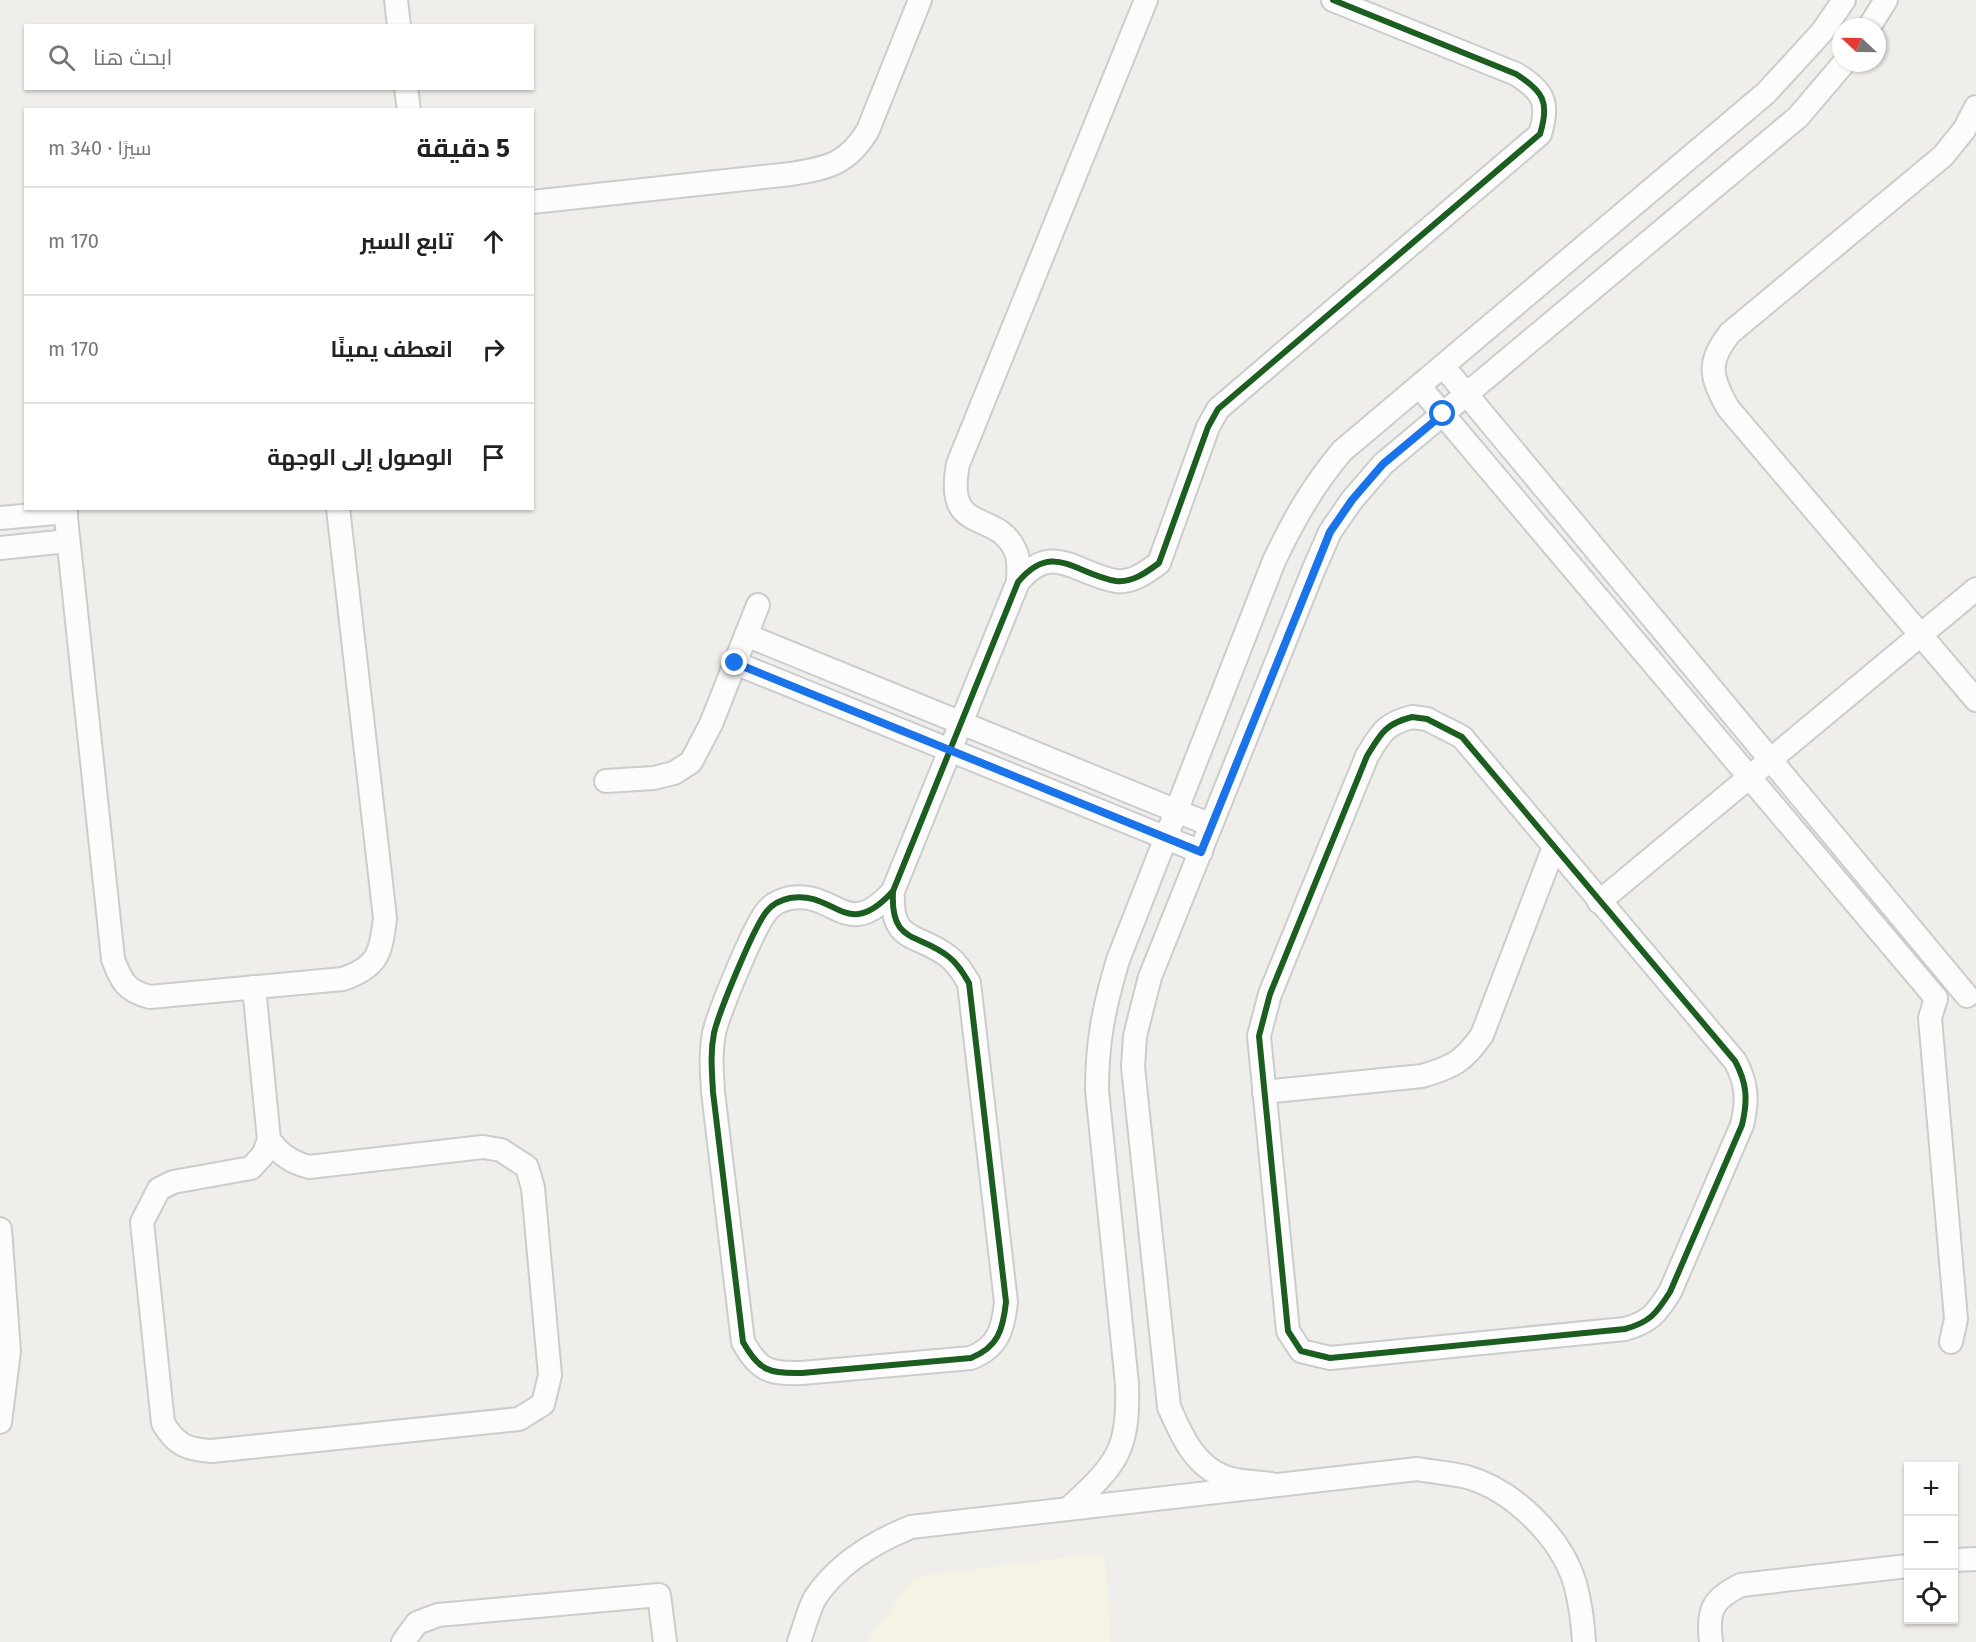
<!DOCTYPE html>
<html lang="ar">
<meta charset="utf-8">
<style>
body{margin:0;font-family:"Fira Sans",Cairo,sans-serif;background:#f6f6f6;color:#222;direction:rtl}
.controls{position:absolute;right:18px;bottom:18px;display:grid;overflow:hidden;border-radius:0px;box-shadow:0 2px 4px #0004}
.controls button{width:54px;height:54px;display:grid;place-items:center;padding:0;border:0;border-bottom:2px solid #e0e0e0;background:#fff;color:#222;font:30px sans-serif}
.compass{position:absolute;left:1832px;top:18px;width:54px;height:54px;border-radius:50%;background:#fff;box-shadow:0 2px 4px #0004;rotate:292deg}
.stop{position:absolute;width:18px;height:18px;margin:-14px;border:4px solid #1a73e8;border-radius:50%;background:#fff}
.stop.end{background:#1a73e8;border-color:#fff;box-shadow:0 2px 6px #0008}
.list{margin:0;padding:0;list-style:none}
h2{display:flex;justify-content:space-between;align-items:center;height:78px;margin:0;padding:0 24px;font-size:26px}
h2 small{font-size:20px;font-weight:400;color:#767676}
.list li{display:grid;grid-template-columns:39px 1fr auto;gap:18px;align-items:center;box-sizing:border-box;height:108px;padding:0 24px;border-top:2px solid #e0e0e0}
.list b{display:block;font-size:22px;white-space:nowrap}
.list em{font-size:20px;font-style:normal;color:#767676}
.icon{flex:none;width:33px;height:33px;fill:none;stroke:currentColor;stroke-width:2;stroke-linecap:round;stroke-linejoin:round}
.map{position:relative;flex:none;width:1976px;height:1642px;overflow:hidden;direction:ltr}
.search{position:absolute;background:#fff;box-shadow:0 2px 4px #0004;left:24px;top:24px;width:510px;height:66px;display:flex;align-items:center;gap:15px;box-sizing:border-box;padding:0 21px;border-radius:0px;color:#767676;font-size:22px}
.panel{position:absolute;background:#fff;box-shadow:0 2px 4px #0004;left:24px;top:108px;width:510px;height:402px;border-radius:0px;direction:rtl}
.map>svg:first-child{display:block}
.commercial{fill:#f7f3e4}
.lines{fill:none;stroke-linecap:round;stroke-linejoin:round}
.minor-casing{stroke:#cbcccc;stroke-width:26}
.minor{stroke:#fdfcfc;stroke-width:22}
.cycleway-casing{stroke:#fff;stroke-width:10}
.cycleway{stroke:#1b5e20;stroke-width:6}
.route{stroke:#1a73e8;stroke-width:8}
</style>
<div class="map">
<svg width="1976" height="1642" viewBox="0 0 1976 1642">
<rect width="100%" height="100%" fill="#efeeea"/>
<polygon class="commercial" points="1104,1553 1111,1642 867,1642 915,1577"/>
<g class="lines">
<g class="minor-casing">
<g id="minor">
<polyline points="396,0 399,26"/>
<polyline points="1869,27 1886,0"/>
<polyline points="406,88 409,110"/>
<path d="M1976 107 1964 130 1943 156 1730 333C1707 362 1710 376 1728 408L1976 700"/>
<path d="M532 202 791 174C828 168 848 164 868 130L920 0"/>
<polyline points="1443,366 1967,996"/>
<polyline points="1419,386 1936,998"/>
<path d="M65 508 113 959C121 981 126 991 150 997L343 979C378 967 381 953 385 918L338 508"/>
<polyline points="0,518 66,512"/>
<polyline points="0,548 68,541"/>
<path d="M1018 582C1018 572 1020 559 1015 550 996 508 944 537 958 464L1146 0"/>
<polyline points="746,635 1211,825"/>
<polyline points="735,663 1201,852"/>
<path d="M1412 717 1427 719 1462 737 1735 1061C1747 1083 1748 1100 1742 1125L1670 1292C1656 1314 1650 1322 1625 1329L1330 1358 1301 1351 1288 1331 1259 1036 1270 994 1367 756C1381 733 1385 724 1412 717Z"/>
<polyline points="606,781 654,778 674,773 691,762 711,724 758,605"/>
<path d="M893 891C846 943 836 890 790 898 781 900 773 903 767 911 754 926 719 1012 714 1033 710 1053 712 1072 713 1092L743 1342C759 1371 770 1374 802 1373L971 1358C998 1347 1003 1330 1006 1302L969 983C963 973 958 964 949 957 918 932 890 945 893 891L1018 582C1053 540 1075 574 1116 581 1132 583 1147 572 1159 563L1208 427 1218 409 1540 134C1550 102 1543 91 1516 74L1333 0"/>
<polyline points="1599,902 1976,589"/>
<path d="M254 987 269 1140 263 1155 251 1168 173 1182 159 1189 142 1222 163 1423C175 1444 187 1450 212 1451L519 1419 543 1404 550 1375 533 1188 527 1167 501 1150 483 1147 309 1167C291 1162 281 1155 269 1140"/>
<polyline points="1936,998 1930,1018 1956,1319 1951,1342"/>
<path d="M1264 1092 1422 1076C1453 1067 1463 1062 1482 1035L1554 847"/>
<polyline points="0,1229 9,1351 0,1422"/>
<path d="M1271 1484C1257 1482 1239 1482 1225 1477 1194 1466 1181 1434 1169 1407L1133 1067 1135 1036 1150 977 1313 571 1330 532 1352 500 1383 464 1798 117 1844 63"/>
<path d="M1069 1508C1117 1464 1129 1451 1127 1384L1097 1090C1097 1041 1104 1007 1118 960L1274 561C1294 519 1312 487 1342 451L1766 93 1822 32 1844 0"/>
<polyline points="1954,1560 1976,1559"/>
<polyline points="403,1642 417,1623 438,1615 659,1595 665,1642"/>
<path d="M799 1642C804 1628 808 1611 815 1598 838 1563 874 1542 911 1527L1417 1469C1433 1472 1451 1473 1467 1477 1513 1490 1561 1537 1575 1583 1580 1602 1583 1623 1584 1642"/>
<path d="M1711 1642C1707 1611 1712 1599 1741 1585L1908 1566"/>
</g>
</g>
<use href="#minor" class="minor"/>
<g class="cycleway-casing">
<g id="cycleway">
<path d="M1412 717 1427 719 1462 737 1735 1061C1747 1083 1748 1100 1742 1125L1670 1292C1656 1314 1650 1322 1625 1329L1330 1358 1301 1351 1288 1331 1259 1036 1270 994 1367 756C1381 733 1385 724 1412 717Z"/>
<path d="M893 891C846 943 836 890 790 898 781 900 773 903 767 911 754 926 719 1012 714 1033 710 1053 712 1072 713 1092L743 1342C759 1371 770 1374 802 1373L971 1358C998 1347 1003 1330 1006 1302L969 983C963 973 958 964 949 957 918 932 890 945 893 891L1018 582C1053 540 1075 574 1116 581 1132 583 1147 572 1159 563L1208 427 1218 409 1540 134C1550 102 1543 91 1516 74L1333 0"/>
</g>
</g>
<use href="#cycleway" class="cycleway"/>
</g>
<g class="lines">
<polyline class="route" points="735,663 1201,852 1330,532 1352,500 1383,464 1443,414"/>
</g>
</svg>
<div class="controls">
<button>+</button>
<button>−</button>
<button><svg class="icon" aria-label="locate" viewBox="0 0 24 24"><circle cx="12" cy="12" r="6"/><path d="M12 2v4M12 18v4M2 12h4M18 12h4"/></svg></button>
</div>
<svg class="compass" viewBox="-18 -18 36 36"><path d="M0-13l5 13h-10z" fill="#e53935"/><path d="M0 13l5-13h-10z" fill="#767676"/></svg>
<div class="stop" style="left:1443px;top:414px"></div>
<div class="stop end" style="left:735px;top:663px"></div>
<div class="search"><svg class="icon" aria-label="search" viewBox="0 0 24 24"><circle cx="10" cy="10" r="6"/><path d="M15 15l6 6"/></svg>ابحث هنا</div>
<section class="panel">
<h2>5 دقيقة<small>سيرًا · 340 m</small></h2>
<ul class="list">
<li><svg class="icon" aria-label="ahead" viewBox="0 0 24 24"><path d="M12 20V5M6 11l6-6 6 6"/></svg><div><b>تابع السير</b></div><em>170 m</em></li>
<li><svg class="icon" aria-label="right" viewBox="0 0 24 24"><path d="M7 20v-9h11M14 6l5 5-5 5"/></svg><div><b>انعطف يمينًا</b></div><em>170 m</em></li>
<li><svg class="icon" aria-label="arrive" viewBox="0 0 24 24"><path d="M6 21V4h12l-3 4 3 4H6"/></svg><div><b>الوصول إلى الوجهة</b></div></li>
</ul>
</section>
</div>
